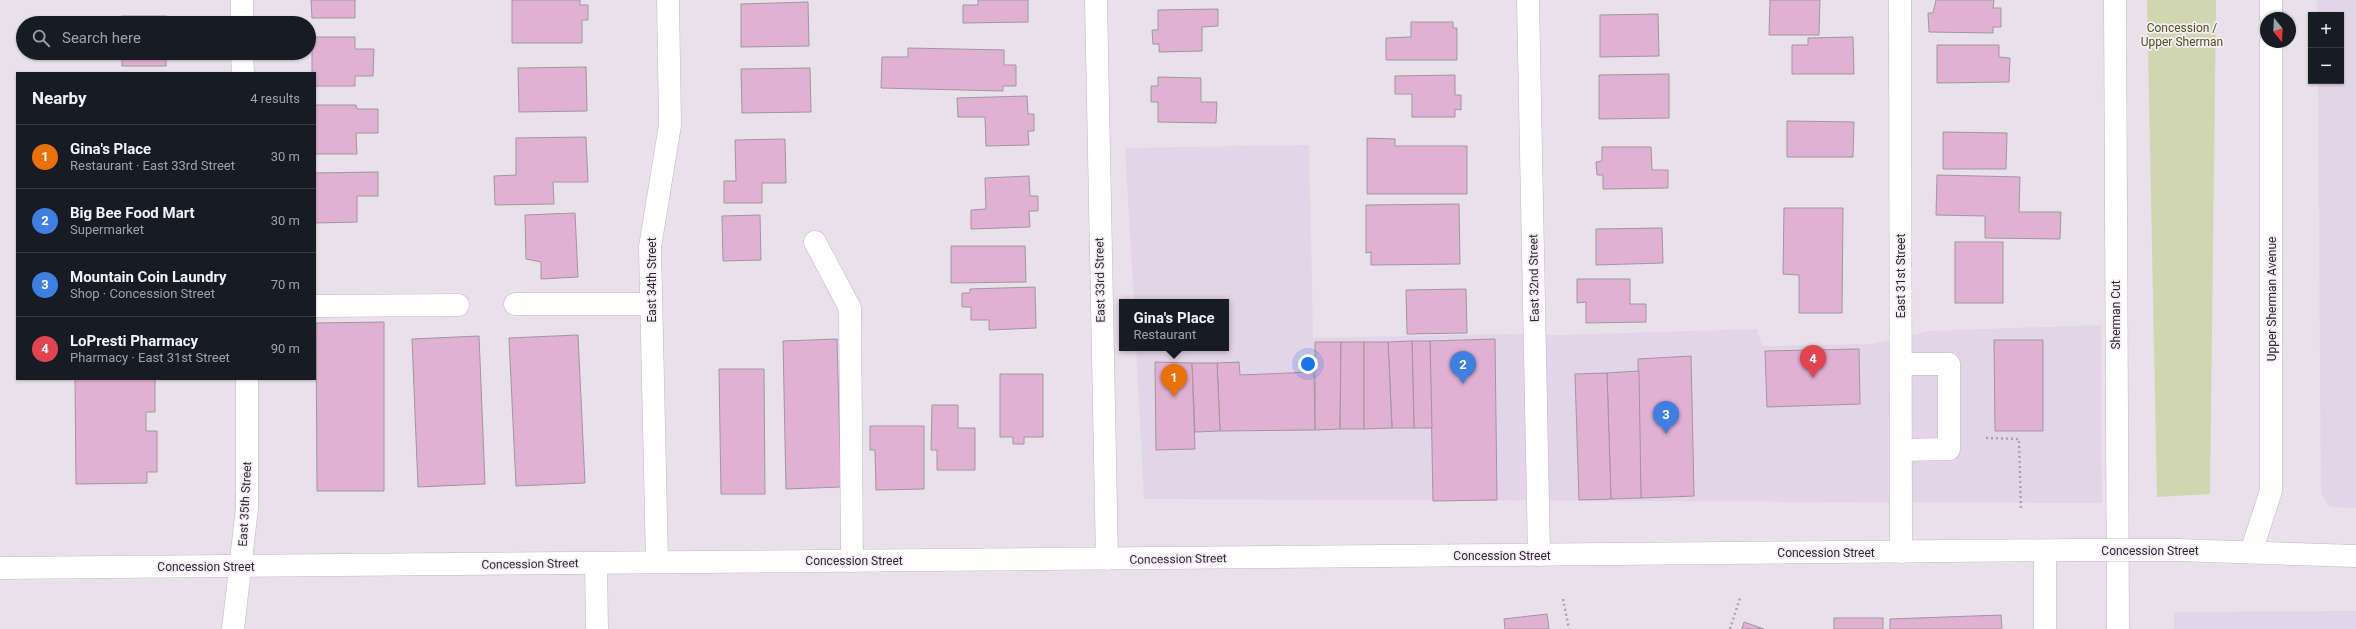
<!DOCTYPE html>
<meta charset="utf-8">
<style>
body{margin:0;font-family:Roboto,sans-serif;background:#242831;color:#f1f3f6}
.controls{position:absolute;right:12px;top:12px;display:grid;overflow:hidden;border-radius:0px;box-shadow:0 1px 3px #0004}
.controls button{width:36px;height:36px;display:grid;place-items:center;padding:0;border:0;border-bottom:1px solid #363941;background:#171b24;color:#f1f3f6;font:20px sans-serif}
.compass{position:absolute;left:2260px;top:12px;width:36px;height:36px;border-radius:50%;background:#171b24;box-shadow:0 1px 3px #0004;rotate:162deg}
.you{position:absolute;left:1308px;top:364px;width:14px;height:14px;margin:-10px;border:3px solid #fff;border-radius:50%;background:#1a73e8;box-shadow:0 0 0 6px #1a73e833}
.badge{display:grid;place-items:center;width:26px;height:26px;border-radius:50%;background:#7c3aed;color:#fff;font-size:13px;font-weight:700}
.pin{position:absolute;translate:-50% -33px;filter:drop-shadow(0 1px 2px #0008)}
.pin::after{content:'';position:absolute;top:21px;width:14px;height:12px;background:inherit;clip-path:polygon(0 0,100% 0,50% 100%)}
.popup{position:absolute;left:1119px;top:299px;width:110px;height:52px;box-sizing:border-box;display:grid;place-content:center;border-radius:0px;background:#171b24;filter:drop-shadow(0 1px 3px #0005);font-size:13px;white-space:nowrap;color:#9ea1a6}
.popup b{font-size:15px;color:#f1f3f6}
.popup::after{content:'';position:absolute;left:50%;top:100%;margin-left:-8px;border:8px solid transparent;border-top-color:#171b24}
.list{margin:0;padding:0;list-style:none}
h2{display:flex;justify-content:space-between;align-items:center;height:52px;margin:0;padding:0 16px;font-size:17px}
h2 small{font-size:13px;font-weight:400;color:#9ea1a6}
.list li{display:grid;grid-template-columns:26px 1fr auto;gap:12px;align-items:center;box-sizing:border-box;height:64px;padding:0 16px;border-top:1px solid #363941}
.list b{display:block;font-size:15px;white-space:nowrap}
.list p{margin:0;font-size:13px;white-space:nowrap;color:#9ea1a6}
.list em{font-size:13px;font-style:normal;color:#9ea1a6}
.icon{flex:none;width:22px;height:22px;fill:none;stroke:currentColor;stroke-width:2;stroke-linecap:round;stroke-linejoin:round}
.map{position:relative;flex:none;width:2356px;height:629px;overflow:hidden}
.search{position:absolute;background:#171b24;box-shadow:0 1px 3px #0004;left:16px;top:16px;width:300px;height:44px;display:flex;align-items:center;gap:10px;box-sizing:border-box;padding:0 14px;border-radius:22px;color:#9ea1a6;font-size:15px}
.panel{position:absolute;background:#171b24;box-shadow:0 1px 3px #0004;left:16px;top:72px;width:300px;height:308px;border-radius:0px}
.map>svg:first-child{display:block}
.commercial{fill:#e3d4e7}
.medical{fill:#e0d5e9}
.green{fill:#cfd6b0}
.building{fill:#e1b1d3;stroke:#a0979d}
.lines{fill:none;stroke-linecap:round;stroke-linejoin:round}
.minor-casing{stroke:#c0b8c1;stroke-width:23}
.major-casing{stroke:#c0b8c1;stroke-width:23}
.path{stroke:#a9a3aa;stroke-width:2.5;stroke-dasharray:2 3;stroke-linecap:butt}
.minor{stroke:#fff;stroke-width:22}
.major{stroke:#fff;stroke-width:22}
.major-bridge-casing{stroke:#c0b8c1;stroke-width:23;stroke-linecap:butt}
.major-bridge{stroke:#fff;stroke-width:22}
.labels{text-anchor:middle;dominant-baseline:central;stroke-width:3.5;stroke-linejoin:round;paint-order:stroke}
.park-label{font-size:12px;fill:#4b5217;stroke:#f6eef7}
.street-label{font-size:12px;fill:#2c292d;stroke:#f6eef7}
</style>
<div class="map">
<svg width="2356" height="629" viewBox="0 0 2356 629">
<rect width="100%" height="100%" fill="#e8e1ea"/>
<g class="commercial">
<polygon points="2317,0 2356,0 2356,508 2330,507 2321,494 2318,81 2341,81 2341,15 2317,15"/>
<polygon points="1309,145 1313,338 1506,334 1562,335 1757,329 1762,346 1871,344 1930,331 2101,325 2102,503 1144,499 1136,348 1226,348 1226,302 1134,302 1125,148"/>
</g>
<polygon class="medical" points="2356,611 2356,629 2174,629 2174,612"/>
<polygon class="green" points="2147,0 2216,0 2210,494 2157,497"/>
<g class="building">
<polygon points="311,0 355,0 355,18 312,18"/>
<polygon points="512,0 580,0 580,5 588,5 588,20 582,20 582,43 512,43"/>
<polygon points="978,0 1028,0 1028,22 963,23 963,5 978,5"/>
<polygon points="1770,0 1820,0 1819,35 1769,35"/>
<polygon points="1936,0 1994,0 1993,8 2001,8 2001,27 1993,27 1993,33 1929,32 1928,13 1933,13"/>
<polygon points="808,2 809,46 741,47 741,4"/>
<polygon points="1218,9 1218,26 1202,27 1202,51 1159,52 1159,44 1153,44 1152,30 1158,30 1158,10"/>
<polygon points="1658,14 1659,56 1600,57 1600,15"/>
<rect x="122" y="16" width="44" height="7"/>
<polygon points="1411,22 1453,22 1453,28 1457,28 1457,60 1386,60 1386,38 1411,37"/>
<polygon points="312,37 355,37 355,49 374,49 373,76 355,76 355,86 315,86 315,73 312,73"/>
<polygon points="1853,37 1854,74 1792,74 1792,45 1808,45 1808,38"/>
<polygon points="1937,45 1999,45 1999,57 2010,58 2009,82 1937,83"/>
<polygon points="908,48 1004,50 1004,65 1016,65 1016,86 1003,86 1003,91 881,88 882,57 908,57"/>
<rect x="122" y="53" width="44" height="13"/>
<polygon points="586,67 587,111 519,112 518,68"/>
<polygon points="810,68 811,112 742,113 741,69"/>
<polygon points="1669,74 1669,118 1599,119 1599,75"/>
<polygon points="1455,75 1455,95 1461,95 1461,110 1455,109 1455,117 1412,117 1412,94 1395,94 1395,76"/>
<polygon points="1158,77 1201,78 1201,102 1217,102 1216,123 1158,122 1158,102 1151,102 1151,86 1158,86"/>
<polygon points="1027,96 1028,114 1034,114 1034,131 1028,131 1029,145 986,146 985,117 958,117 957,98"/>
<polygon points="315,105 356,105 357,109 378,109 378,133 356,133 357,154 315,154"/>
<polygon points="1787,121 1854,122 1853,157 1787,157"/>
<polygon points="1943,132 2007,133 2006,169 1943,169"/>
<polygon points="586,137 588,182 553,182 554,204 495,205 494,176 516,175 516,138"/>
<polygon points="1367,138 1395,139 1395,146 1467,146 1467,194 1367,194"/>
<polygon points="785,139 786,183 762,183 762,203 724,203 724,181 736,181 735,140"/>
<polygon points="1602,147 1651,147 1652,170 1668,170 1668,188 1603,189 1603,175 1597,175 1596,162 1602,161"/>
<polygon points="378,172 378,196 357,196 357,222 315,223 315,173"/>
<polygon points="1937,175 2020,177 2019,212 2061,212 2060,239 1985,238 1985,216 1936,215"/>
<polygon points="1029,176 1030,196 1038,196 1038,211 1029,211 1030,227 971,229 971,210 986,209 985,178"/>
<polygon points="1459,204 1460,264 1371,265 1371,252 1366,253 1366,205"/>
<polygon points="1784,208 1843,208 1842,313 1799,313 1799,275 1783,274"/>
<polygon points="575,213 578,277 541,279 541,262 526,259 525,215"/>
<polygon points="760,215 761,260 723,261 722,216"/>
<polygon points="1662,228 1663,263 1596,265 1596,229"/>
<rect x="1955" y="242" width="48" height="61"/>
<polygon points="951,246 1025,246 1026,282 951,283"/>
<polygon points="1577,279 1630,279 1630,304 1646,304 1646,322 1586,323 1586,302 1577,303"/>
<polygon points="1035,287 1036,328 989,330 989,320 971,320 971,307 962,307 962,293 970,293 970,289"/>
<polygon points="1466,289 1467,333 1407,334 1406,290"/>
<polygon points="384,322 384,491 317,491 316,323"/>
<polygon points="578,335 585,483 516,486 509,338"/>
<polygon points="479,336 485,484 418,487 412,339"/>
<polygon points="837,339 841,487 786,489 783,341"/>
<polygon points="1495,339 1497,500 1433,501 1430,341"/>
<polygon points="1994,340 2043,340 2043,431 1995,431"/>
<polygon points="1412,341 1430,341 1432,428 1414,428"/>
<polygon points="1412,341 1414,428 1392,428 1388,342"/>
<polygon points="1315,342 1341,342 1340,429 1315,430"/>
<polygon points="1341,342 1364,342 1364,429 1340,429"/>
<polygon points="1364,342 1388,342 1392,428 1364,429"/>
<polygon points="1859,349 1860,404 1767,407 1765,351"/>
<polygon points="1691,356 1694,496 1641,498 1638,359"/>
<polygon points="1155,362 1192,363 1195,449 1156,450"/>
<polygon points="1239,362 1240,375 1314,372 1315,430 1220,431 1217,363"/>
<polygon points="1192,363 1217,363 1220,431 1195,432"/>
<polygon points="719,369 764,369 765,494 721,494"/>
<polygon points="1639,371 1641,498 1611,499 1607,373"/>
<polygon points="1607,373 1611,499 1579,500 1575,374"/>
<polygon points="1000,374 1043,374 1043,437 1024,437 1024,444 1013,444 1013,437 1000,437"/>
<polygon points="75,379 155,379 155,412 146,412 146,431 157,431 157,472 147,472 147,483 76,484"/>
<polygon points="932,405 958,405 958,428 975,428 975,470 937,470 937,450 931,450"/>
<polygon points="870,426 924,426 924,489 876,490 875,450 870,450"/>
<polygon points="1547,614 1549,629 1505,629 1504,619"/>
<polygon points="2001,615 2002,629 1890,629 1890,619"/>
<rect x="1834" y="618" width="49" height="11"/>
<polygon points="1744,622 1764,629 1742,629"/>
</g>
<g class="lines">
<g class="minor-casing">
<g id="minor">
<polyline points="242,0 242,23"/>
<polyline points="1096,0 1107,559"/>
<polyline points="1528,0 1539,555"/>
<polyline points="1900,0 1901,552"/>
<polyline points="242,53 243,73"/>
<polyline points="815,242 850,308 852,561"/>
<polyline points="515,304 651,304"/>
<polyline points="315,306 458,305"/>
<polyline points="1901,450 1949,449 1949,364 1901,364"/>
<polyline points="657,562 650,247 670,125 668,0"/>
<polyline points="596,563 597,629"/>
<polyline points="233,629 247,508 247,379"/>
<polyline points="2045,629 2045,551"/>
</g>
</g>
<g class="major-casing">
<g id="major">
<polyline points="2115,0 2118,629"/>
<polyline points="2271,18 2271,0"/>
<polyline points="2177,550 2356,556"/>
<polyline points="2251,552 2271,491 2271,42"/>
<polyline points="0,568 2077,550"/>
</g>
</g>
<g class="path">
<polyline points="1986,438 2019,439 2021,510"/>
<polyline points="1563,599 1569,629"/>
<polyline points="1730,629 1740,598"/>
</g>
<use href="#minor" class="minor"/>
<use href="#major" class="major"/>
<g class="major-bridge-casing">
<polyline id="major-bridge" points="2077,550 2177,550"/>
</g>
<use href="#major-bridge" class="major-bridge"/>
</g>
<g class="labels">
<g class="park-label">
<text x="2182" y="28">Concession /<tspan x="2182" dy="14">Upper Sherman</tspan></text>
</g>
<g class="street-label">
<text transform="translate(1901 276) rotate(-90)">East 31st Street</text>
<text transform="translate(1534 278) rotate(-91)">East 32nd Street</text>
<text transform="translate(652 280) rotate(-90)">East 34th Street</text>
<text transform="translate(1100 280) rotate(-91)">East 33rd Street</text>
<text transform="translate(2272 299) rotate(-90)">Upper Sherman Avenue</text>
<text transform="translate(2116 315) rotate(-90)">Sherman Cut</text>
<text transform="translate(245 504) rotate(-87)">East 35th Street</text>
<text x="2150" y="551">Concession Street</text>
<text x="1826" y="553">Concession Street</text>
<text x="1502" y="556">Concession Street</text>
<text transform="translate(1178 559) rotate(-1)">Concession Street</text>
<text x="854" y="561">Concession Street</text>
<text transform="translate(530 564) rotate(-1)">Concession Street</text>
<text x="206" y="567">Concession Street</text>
</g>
</g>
</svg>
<div class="controls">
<button>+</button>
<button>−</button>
</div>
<svg class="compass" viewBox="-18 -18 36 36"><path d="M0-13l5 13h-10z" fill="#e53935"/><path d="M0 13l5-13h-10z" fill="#9ea1a6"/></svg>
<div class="you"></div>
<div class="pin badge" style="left:1174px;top:397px;background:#e8710a">1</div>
<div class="popup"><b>Gina's Place</b>Restaurant</div>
<div class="pin badge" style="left:1463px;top:384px;background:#3f7fe0">2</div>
<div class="pin badge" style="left:1666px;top:434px;background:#3f7fe0">3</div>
<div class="pin badge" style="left:1813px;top:378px;background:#e0444e">4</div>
<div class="search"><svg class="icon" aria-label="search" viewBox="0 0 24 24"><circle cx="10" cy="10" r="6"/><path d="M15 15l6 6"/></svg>Search here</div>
<section class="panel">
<h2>Nearby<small>4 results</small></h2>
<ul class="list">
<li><span class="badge" style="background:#e8710a">1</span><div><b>Gina's Place</b><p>Restaurant · East 33rd Street</p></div><em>30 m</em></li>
<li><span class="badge" style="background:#3f7fe0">2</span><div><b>Big Bee Food Mart</b><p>Supermarket</p></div><em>30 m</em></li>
<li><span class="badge" style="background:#3f7fe0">3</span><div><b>Mountain Coin Laundry</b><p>Shop · Concession Street</p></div><em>70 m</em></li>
<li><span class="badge" style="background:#e0444e">4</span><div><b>LoPresti Pharmacy</b><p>Pharmacy · East 31st Street</p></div><em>90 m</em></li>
</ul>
</section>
</div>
